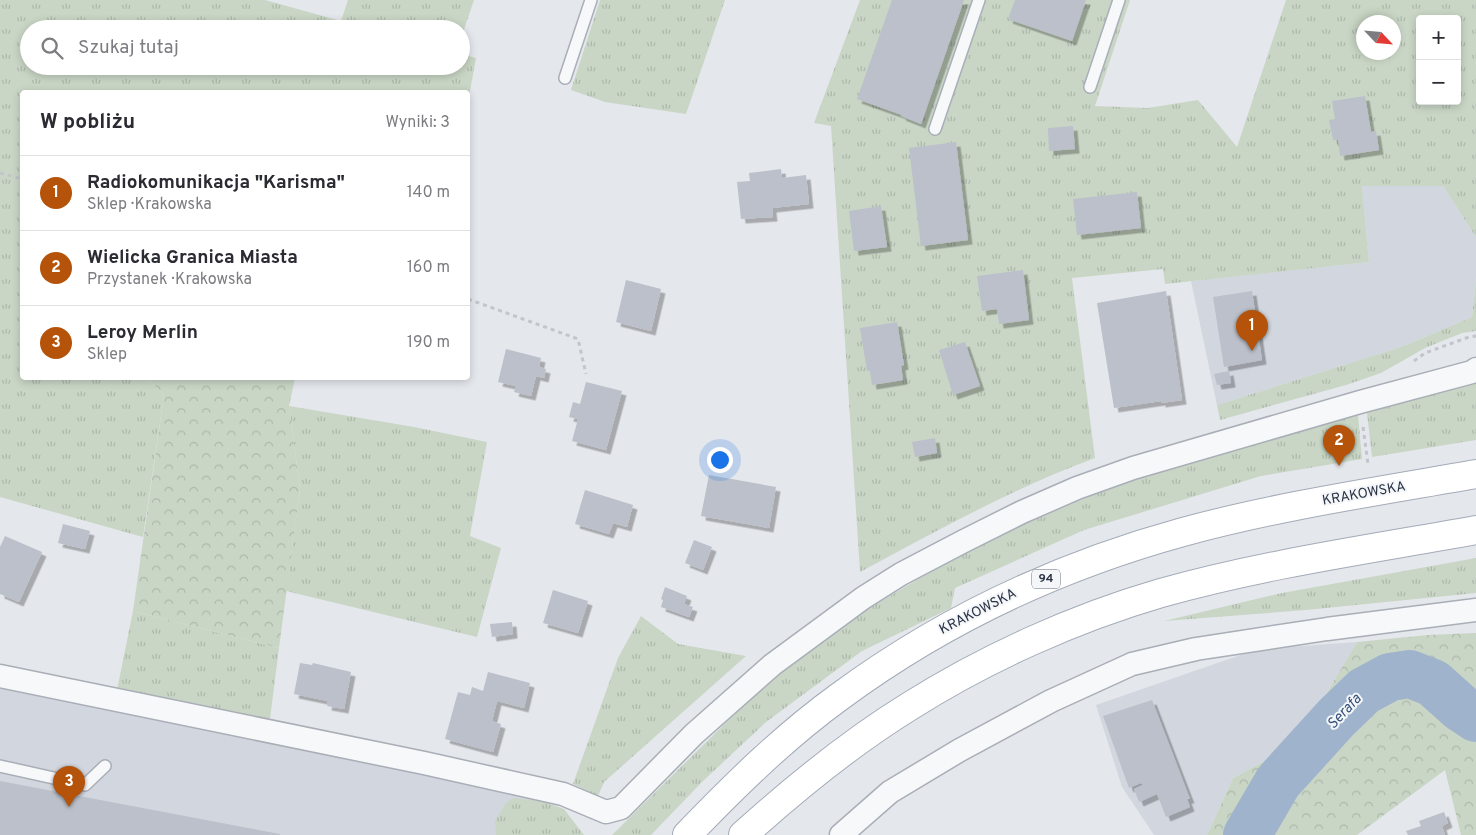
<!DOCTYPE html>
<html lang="pl">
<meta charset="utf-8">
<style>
body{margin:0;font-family:Overpass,sans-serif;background:#f2f2f3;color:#2b2b33}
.controls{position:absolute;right:15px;top:15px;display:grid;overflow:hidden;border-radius:5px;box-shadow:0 2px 8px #0003}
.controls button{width:45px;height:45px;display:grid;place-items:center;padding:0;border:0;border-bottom:1px solid #e1e1e2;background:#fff;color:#2b2b33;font:25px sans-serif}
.compass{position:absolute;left:1356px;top:15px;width:45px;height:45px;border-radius:50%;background:#fff;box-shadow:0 2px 8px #0003;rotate:116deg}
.you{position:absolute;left:719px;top:459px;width:18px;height:18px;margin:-12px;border:4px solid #fff;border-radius:50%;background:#1a73e8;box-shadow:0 0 0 8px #1a73e833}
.badge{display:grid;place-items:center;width:32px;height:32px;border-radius:50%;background:#b45309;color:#fff;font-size:16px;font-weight:700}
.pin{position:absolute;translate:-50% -41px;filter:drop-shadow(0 1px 2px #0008)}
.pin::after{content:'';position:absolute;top:26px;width:18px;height:15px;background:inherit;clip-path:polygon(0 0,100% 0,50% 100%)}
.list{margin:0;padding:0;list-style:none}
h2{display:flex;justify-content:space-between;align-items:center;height:65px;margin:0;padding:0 20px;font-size:21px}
h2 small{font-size:16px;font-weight:400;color:#7c7c81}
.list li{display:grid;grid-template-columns:32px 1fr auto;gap:15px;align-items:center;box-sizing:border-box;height:75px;padding:0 20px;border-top:1px solid #e1e1e2}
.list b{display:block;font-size:19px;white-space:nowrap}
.list p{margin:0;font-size:16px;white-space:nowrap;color:#7c7c81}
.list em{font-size:16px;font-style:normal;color:#7c7c81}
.icon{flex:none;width:28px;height:28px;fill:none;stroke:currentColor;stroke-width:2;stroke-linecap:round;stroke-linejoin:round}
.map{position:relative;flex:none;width:1476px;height:835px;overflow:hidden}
.search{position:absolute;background:#fff;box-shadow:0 2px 8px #0003;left:20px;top:20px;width:450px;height:55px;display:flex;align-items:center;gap:12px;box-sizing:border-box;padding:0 18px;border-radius:28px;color:#7c7c81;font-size:19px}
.panel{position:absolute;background:#fff;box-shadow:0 2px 8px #0003;left:20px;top:90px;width:450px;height:290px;border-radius:5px}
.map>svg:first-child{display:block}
.built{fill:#d2d6de}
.grass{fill:url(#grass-tufts);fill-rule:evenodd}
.forest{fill:url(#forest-crowns)}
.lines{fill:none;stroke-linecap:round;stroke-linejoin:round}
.river{stroke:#9fb4cc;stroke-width:48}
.building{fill:#bbc0ca;filter:url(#shadow)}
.service-casing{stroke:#a9aeb7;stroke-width:14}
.minor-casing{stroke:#a9aeb7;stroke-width:25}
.primary-casing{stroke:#a3abb8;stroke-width:30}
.path{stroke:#c2c5cb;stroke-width:3;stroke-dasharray:4 4;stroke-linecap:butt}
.service{stroke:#f7f8fa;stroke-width:11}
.minor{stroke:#f7f8fa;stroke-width:22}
.primary{stroke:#fff;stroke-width:28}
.labels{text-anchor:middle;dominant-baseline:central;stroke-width:4;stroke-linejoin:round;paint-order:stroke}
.shield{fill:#f4f6f9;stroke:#676e7b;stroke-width:1}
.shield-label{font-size:12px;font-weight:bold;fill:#2b3445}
.street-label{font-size:14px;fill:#2b3445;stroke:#f4f6f9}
.water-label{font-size:15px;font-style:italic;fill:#34527a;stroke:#f4f6f9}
</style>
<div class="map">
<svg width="1476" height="835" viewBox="0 0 1476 835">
<defs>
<pattern id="grass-tufts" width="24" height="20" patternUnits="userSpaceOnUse" patternTransform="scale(1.25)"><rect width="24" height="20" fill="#c9d6c5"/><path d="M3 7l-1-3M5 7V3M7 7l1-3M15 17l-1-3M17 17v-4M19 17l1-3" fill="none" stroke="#adb8ab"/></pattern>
<pattern id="forest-crowns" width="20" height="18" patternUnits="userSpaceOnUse" patternTransform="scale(1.25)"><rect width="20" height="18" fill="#c9d6c5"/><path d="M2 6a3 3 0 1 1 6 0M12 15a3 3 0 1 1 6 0" fill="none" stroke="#adb8ab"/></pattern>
<filter id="shadow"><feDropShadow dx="4.5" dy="4.5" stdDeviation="0" flood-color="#0004"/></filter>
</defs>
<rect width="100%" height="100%" fill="#e4e7ec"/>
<g class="built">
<polygon points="1362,186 1443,186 1476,237 1476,277 1472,317 1404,346 1217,405 1191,281 1369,262"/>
<polygon points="1357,642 1316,711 1281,752 1233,778 1207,835 1154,835 1122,787 1096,705 1258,649"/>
<polygon points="0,679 549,798 534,835 0,835"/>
</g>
<g class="grass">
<polygon points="0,0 265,0 341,21 348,0 474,0 461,38 461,29 29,29 29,66 461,66 461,54 476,58 468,102 468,92 22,92 22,378 147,378 164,395 143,537 0,497"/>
<polygon points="600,0 725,0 686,114 605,102 571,90"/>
<path d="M860 0H1130L1095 106 1148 108 1198 100 1237 147 1286 0H1476V237L1443 186H1362L1369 262 1165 284 1163 269 1072 278 1095 458C1013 488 937 531 860 572L831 126 814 123ZM1420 19H1457V101H1420ZM1364 22H1394V52H1364Z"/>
<polygon points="1476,279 1476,331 1462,333 1425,348 1381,373 1346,385 1220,420 1217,405 1404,346 1472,317"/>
<polygon points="1476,381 1476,440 1372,457 1367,413"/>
<polygon points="289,406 414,427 487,442 470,536 501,548 477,637 286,591 300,489"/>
<polygon points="1358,415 1362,459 1261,476 1084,530 955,588 951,608 862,651 766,722 702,782 651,835 612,835 757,692 846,622 920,578 992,538 1130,479"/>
<polygon points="1476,558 1476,593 1306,610 1164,621 1282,593"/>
<polygon points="133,611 279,648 270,719 117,690"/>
<polygon points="641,616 678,644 746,656 604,782 598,796 573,784 618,658"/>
<polygon points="513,798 542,801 564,809 584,835 496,835 495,821 506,803"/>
</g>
<g class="forest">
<polygon points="147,378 295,378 289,406 300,489 279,648 133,611 164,395"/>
<polygon points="1476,633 1476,835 1461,835 1445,770 1357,835 1207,835 1233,778 1281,752 1316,711 1357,642 1428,635"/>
</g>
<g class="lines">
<polyline class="river" points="1247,835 1278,782 1336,718 1364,691 1390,677 1410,674 1433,683 1461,708 1476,718"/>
</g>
<g class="building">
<polygon points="892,0 964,0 921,124 901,116 902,115 857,99"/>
<polygon points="1015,0 1086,0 1072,41 1008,19"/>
<polygon points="1365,96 1371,132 1376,131 1379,150 1340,156 1338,140 1333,140 1329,120 1335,119 1332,101"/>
<polygon points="1073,126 1075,149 1049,151 1048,128"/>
<polygon points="956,142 968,240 921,246 909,148"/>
<polygon points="781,169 782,178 806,175 809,204 772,208 773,217 741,219 737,182 750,181 749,173"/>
<polygon points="1137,192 1141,228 1077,235 1073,199"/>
<polygon points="881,206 887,247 854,251 849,211"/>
<polygon points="1023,270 1029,320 999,324 997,309 982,311 977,276"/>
<polygon points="626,280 661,289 651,331 616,322"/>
<polygon points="1166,291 1182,400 1161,403 1161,401 1114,408 1097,303"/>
<polygon points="1252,291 1262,360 1224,367 1213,297"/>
<polygon points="897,322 904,365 901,366 903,380 872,385 870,371 867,371 860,328"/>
<polygon points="965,342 980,386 953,395 939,350"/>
<polygon points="506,349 541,358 539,367 546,369 544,378 536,376 531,396 514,392 516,386 498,382"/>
<polygon points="1229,371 1231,383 1217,385 1214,374"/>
<polygon points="586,382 622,391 606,450 572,441 578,419 569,417 573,402 580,404"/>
<polygon points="935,438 937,453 915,457 912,442"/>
<polygon points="709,475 776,487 769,528 701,516"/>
<polygon points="585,490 633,505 627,527 613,523 609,534 575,524"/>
<polygon points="63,524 90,531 85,549 58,543"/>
<polygon points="5,536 42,552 19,602 0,594 0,547"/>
<polygon points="694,540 712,547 703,570 685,563"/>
<polygon points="665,587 687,596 684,604 693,607 689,617 661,607 663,600 661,599"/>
<polygon points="553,590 588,601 578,633 543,623"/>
<polygon points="512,622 513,634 492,637 490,624"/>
<polygon points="300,663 312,665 313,663 351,672 344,709 327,706 328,701 294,694"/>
<polygon points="488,672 530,683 524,708 497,701 492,721 501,724 493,752 445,739 458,692 470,695 472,687 483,691"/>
<polygon points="1152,700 1190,799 1187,799 1190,807 1166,817 1157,794 1139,802 1134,789 1143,785 1141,783 1129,788 1103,716"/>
<polygon points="0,781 280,834 280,835 0,835"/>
<polygon points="1444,812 1448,823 1442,826 1445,835 1408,835 1406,831 1421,826 1419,821"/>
</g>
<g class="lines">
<g class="service-casing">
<g id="service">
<polyline points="565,78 591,0"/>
<polyline points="1090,87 1119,0"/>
<polyline points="935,129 979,0"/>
<polyline points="0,766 85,785 105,766"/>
</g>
</g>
<g class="minor-casing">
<g id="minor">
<polyline points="0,676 424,763 563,794 606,812 621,808 694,734 772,665 863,598 901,574 964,541 1022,512 1077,488 1133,468 1360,402 1472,372 1476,369"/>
<polyline points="841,835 890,792 960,750 1051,701 1132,664 1196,649 1327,629 1476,610"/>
</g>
</g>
<g class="primary-casing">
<g id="primary">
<path d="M687 835C734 786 784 737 839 697 942 621 1059 566 1183 532 1278 506 1379 491 1476 474"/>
<path d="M743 835C795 788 850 743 910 706 986 658 1075 618 1161 593 1264 564 1371 549 1476 530"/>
</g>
</g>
<g class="path">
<polyline points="0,173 22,179"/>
<polyline points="468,299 578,339 586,374"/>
<polyline points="1414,361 1425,353 1469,337 1476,336"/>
<polyline points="1363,427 1368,464"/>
</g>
<use href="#service" class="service"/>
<use href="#minor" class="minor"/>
<use href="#primary" class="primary"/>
</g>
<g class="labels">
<rect class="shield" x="1032" y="569.5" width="28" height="19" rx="4"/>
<g class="shield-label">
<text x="1046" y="579">94</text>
</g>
<g class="street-label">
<text transform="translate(1364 494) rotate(-10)">KRAKOWSKA</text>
<text transform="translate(978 612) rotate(-27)">KRAKOWSKA</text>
</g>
<g class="water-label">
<text transform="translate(1345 712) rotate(-47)">Serafa</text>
</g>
</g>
</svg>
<div class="controls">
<button>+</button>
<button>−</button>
</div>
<svg class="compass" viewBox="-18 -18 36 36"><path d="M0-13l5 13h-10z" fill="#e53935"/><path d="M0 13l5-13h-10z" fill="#7c7c81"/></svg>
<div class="you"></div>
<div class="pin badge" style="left:1252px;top:351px">1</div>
<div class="pin badge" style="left:1339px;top:466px">2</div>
<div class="pin badge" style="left:69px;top:807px">3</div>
<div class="search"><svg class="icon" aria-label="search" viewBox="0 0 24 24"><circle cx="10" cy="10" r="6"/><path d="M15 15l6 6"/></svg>Szukaj tutaj</div>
<section class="panel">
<h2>W pobliżu<small>Wyniki: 3</small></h2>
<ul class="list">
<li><span class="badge">1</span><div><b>Radiokomunikacja &quot;Karisma&quot;</b><p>Sklep · Krakowska</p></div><em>140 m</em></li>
<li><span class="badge">2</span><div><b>Wielicka Granica Miasta</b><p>Przystanek · Krakowska</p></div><em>160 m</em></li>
<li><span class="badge">3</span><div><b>Leroy Merlin</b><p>Sklep</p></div><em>190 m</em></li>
</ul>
</section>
</div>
